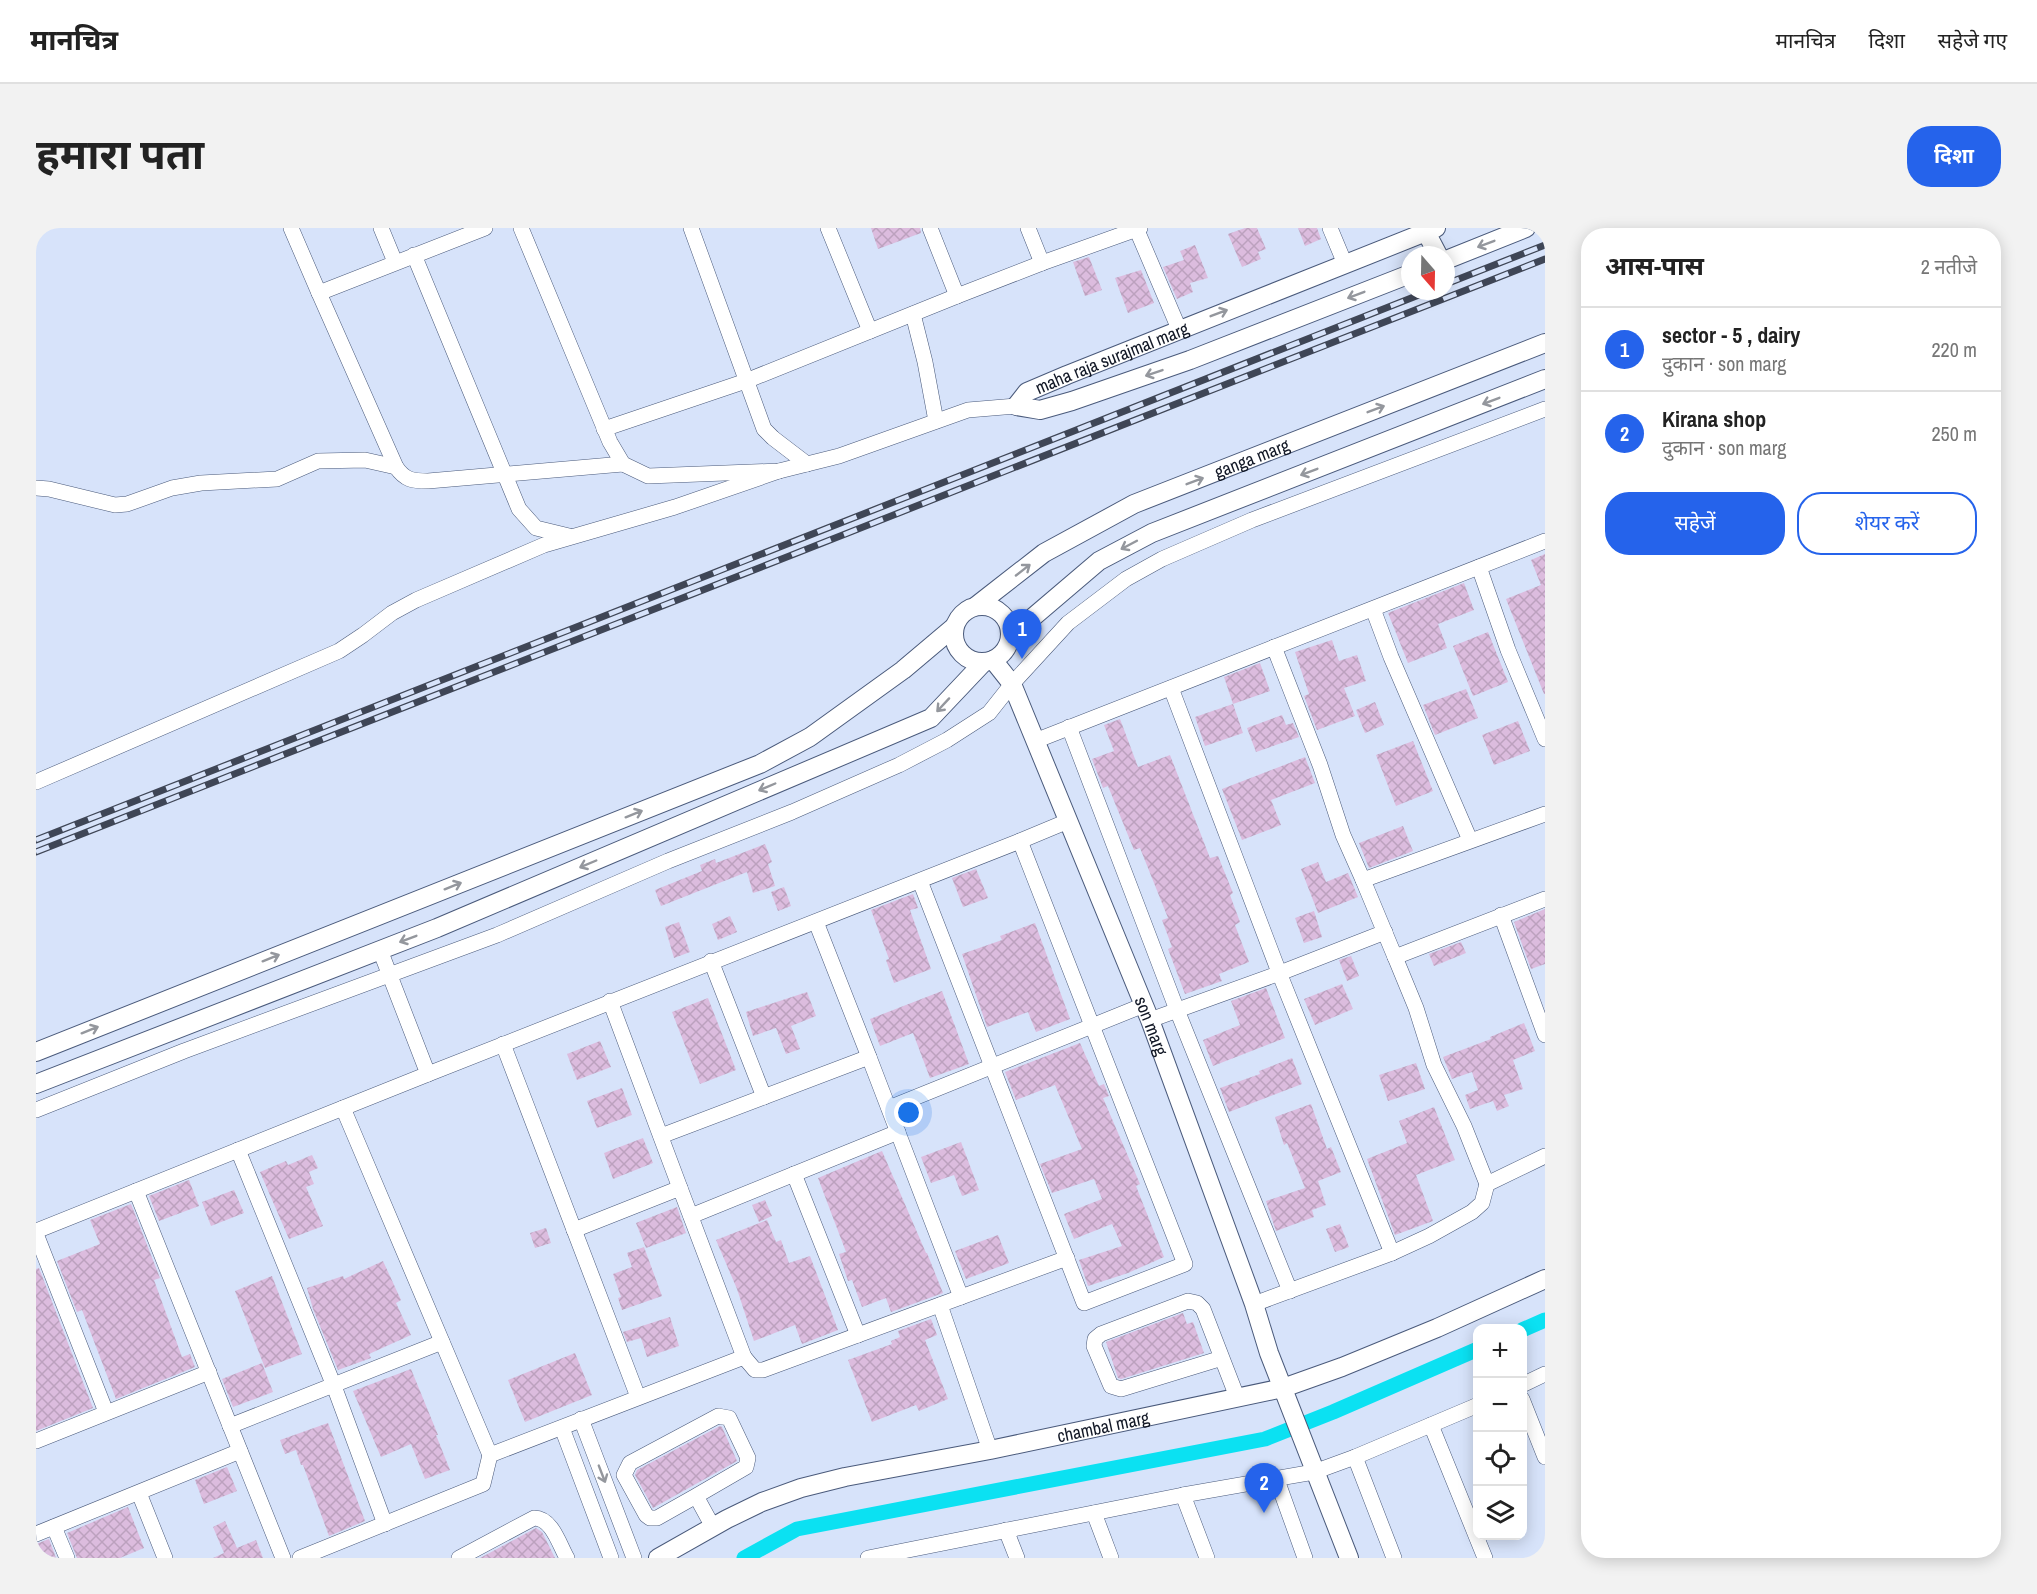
<!DOCTYPE html>
<html lang="hi">
<meta charset="utf-8">
<style>
body{margin:0;font-family:"Archivo Narrow","Noto Sans Devanagari",sans-serif;background:#f2f2f2;color:#222}
.controls{position:absolute;right:18px;bottom:18px;display:grid;overflow:hidden;border-radius:12px;box-shadow:0 3px 15px #0003}
.controls button{width:54px;height:54px;display:grid;place-items:center;padding:0;border:0;border-bottom:2px solid #e0e0e0;background:#fff;color:#222;font:30px sans-serif}
.compass{position:absolute;left:1365px;top:18px;width:54px;height:54px;border-radius:50%;background:#fff;box-shadow:0 3px 15px #0003;rotate:160deg}
.you{position:absolute;left:873px;top:885px;width:21px;height:21px;margin:-15px;border:4px solid #fff;border-radius:50%;background:#1a73e8;box-shadow:0 0 0 9px #1a73e833}
.badge{display:grid;place-items:center;width:39px;height:39px;border-radius:50%;background:#2563eb;color:#fff;font-size:20px;font-weight:700}
.pin{position:absolute;translate:-50% -50px;filter:drop-shadow(0 2px 3px #0008)}
.pin::after{content:'';position:absolute;top:32px;width:21px;height:18px;background:inherit;clip-path:polygon(0 0,100% 0,50% 100%)}
.list{margin:0;padding:0;list-style:none}
h2{display:flex;justify-content:space-between;align-items:center;height:78px;margin:0;padding:0 24px;font-size:26px}
h2 small{font-size:20px;font-weight:400;color:#767676}
.list li{display:grid;grid-template-columns:39px 1fr auto;gap:18px;align-items:center;box-sizing:border-box;height:84px;padding:0 24px;border-top:2px solid #e0e0e0}
.list b{display:block;font-size:22px;white-space:nowrap}
.list p{margin:0;font-size:20px;white-space:nowrap;color:#767676}
.list em{font-size:20px;font-style:normal;color:#767676}
.actions{display:flex;gap:12px;padding:18px 24px}
.actions a{flex:1;padding:14px 0;border:2px solid #2563eb;border-radius:24px;text-align:center;font-size:21px;color:#2563eb}
.actions .main{background:#2563eb;color:#fff}
.icon{flex:none;width:33px;height:33px;fill:none;stroke:currentColor;stroke-width:2;stroke-linecap:round;stroke-linejoin:round}
.map{position:relative;flex:none;width:1509px;height:1330px;overflow:hidden;border-radius:24px}
header{display:flex;align-items:center;gap:36px;box-sizing:border-box;height:84px;padding:0 30px;background:#fff;border-bottom:2px solid #e0e0e0}
header strong{font-size:28px}
nav{display:flex;gap:33px;margin-inline-start:auto;font-size:21px}
.intro{display:flex;align-items:center;justify-content:space-between;box-sizing:border-box;height:144px;padding:0 36px}
h1{margin:0;font-size:42px}
.button{padding:15px 27px;border-radius:24px;background:#2563eb;color:#fff;font-size:21px;font-weight:700}
main{display:flex;gap:36px;padding:0 36px}
aside{flex:1;background:#fff;border-radius:24px;box-shadow:0 3px 15px #0003}
.map>svg:first-child{display:block}
.lines{fill:none;stroke-linecap:round;stroke-linejoin:round}
.canal{stroke:#0be1f2;stroke-width:15}
.building{fill:url(#building-cross-hatch)}
.minor-casing{stroke:#4a5a7b;stroke-width:16}
.tertiary-casing{stroke:#4a5a7b;stroke-width:20}
.minor{stroke:#fff;stroke-width:15}
.tertiary{stroke:#fff;stroke-width:18}
.rail-casing{stroke:#3f4656;stroke-width:7}
.rail{stroke:#d7e3fa;stroke-width:4.5;stroke-dasharray:14;stroke-linecap:butt}
.oneway{stroke:#94979d}
.labels{text-anchor:middle;dominant-baseline:central;stroke-width:5;stroke-linejoin:round;paint-order:stroke}
.street-label{font-size:18px;fill:#111725;stroke:#d7e3fa}
</style>
<header>
<strong>मानचित्र</strong>
<nav><a>मानचित्र</a><a>दिशा</a><a>सहेजे गए</a></nav>
</header>
<div class="intro"><h1>हमारा पता</h1><a class="button">दिशा</a></div>
<main>
<div class="map">
<svg width="1509" height="1330" viewBox="0 0 1509 1330">
<defs>
<pattern id="building-cross-hatch" width="8" height="8" patternUnits="userSpaceOnUse" patternTransform="scale(1.5)"><rect width="8" height="8" fill="#dcbcde"/><path d="M0 0l8 8M0 8l8-8" fill="none" stroke="#bca1be"/></pattern>
</defs>
<rect width="100%" height="100%" fill="#d7e3fa"/>
<g class="lines">
<g class="canal">
<polyline points="1486,1102 1509,1092"/>
<polyline points="708,1330 761,1301 1229,1211 1297,1184 1442,1121"/>
</g>
</g>
<g class="building">
<polygon points="835,0 884,0 885,5 842,21"/>
<polygon points="1209,0 1221,0 1230,21 1222,24 1225,31 1206,39 1192,6"/>
<polygon points="1262,0 1281,0 1285,11 1269,18"/>
<polygon points="1159,17 1172,50 1154,55 1157,64 1141,71 1127,39 1148,32 1144,23"/>
<polygon points="1053,29 1066,62 1049,68 1037,34"/>
<polygon points="1105,42 1118,75 1092,85 1079,50"/>
<polygon points="1509,326 1509,466 1508,466 1470,371 1505,357 1495,332"/>
<polygon points="1428,355 1438,382 1402,396 1411,420 1372,435 1352,385"/>
<polygon points="1452,404 1472,454 1437,468 1417,418"/>
<polygon points="1296,412 1303,433 1321,427 1330,453 1308,460 1319,488 1281,502 1268,468 1273,466 1259,424"/>
<polygon points="1224,435 1234,463 1197,476 1188,449"/>
<polygon points="1430,461 1442,490 1399,507 1387,477"/>
<polygon points="1339,474 1348,497 1329,505 1320,482"/>
<polygon points="1197,476 1207,505 1169,518 1159,489"/>
<polygon points="1246,487 1250,497 1257,495 1263,509 1220,524 1211,500"/>
<polygon points="1084,491 1102,539 1134,527 1174,630 1182,628 1197,665 1194,667 1204,694 1199,697 1213,734 1183,746 1186,753 1149,766 1132,721 1136,719 1126,692 1132,690 1104,620 1098,622 1072,558 1067,560 1056,531 1078,523 1068,497"/>
<polygon points="1482,493 1494,523 1458,537 1446,507"/>
<polygon points="1377,513 1397,563 1360,578 1340,527"/>
<polygon points="1269,529 1279,555 1235,572 1245,597 1206,612 1186,561"/>
<polygon points="1367,598 1377,623 1333,640 1323,615"/>
<polygon points="729,616 736,634 732,636 739,658 717,665 711,644 625,678 619,662 666,643 664,637 679,631 680,635"/>
<polygon points="1282,634 1290,654 1312,645 1322,669 1282,685 1265,641"/>
<polygon points="940,641 952,670 927,679 916,650"/>
<polygon points="748,659 755,678 742,683 735,664"/>
<polygon points="877,666 882,680 874,682 895,741 858,755 850,732 853,731 835,682"/>
<polygon points="1509,681 1509,736 1495,741 1478,694"/>
<polygon points="1278,683 1286,709 1268,715 1259,690"/>
<polygon points="694,688 701,704 682,712 676,696"/>
<polygon points="643,694 654,724 638,730 629,699"/>
<polygon points="999,695 1034,791 1000,804 992,784 951,799 926,726 966,712 964,708"/>
<polygon points="1425,714 1430,725 1398,738 1393,726"/>
<polygon points="1315,728 1323,748 1311,753 1303,732"/>
<polygon points="1306,756 1317,781 1279,797 1268,771"/>
<polygon points="1230,760 1249,810 1177,838 1167,812 1204,797 1195,773"/>
<polygon points="906,763 933,836 894,850 877,805 844,818 834,791"/>
<polygon points="771,764 780,788 755,798 764,821 750,826 740,800 717,808 710,784"/>
<polygon points="672,770 700,842 664,856 636,784"/>
<polygon points="1488,795 1499,823 1477,832 1487,861 1468,867 1473,878 1461,883 1457,873 1434,881 1429,867 1442,862 1436,844 1416,851 1407,829 1455,811 1454,809"/>
<polygon points="564,813 575,839 541,852 531,826"/>
<polygon points="1044,815 1063,858 1068,856 1073,868 1067,870 1104,956 1100,958 1128,1029 1092,1045 1052,1058 1043,1032 1086,1018 1076,996 1038,1011 1028,986 1066,971 1058,951 1016,965 1004,936 1046,921 1019,857 980,872 969,844"/>
<polygon points="1256,830 1266,856 1193,884 1184,860 1224,846 1223,843"/>
<polygon points="1380,835 1389,861 1352,873 1343,847"/>
<polygon points="586,860 596,887 561,900 551,873"/>
<polygon points="1275,876 1291,921 1295,919 1305,944 1282,953 1290,977 1276,982 1278,989 1240,1003 1230,973 1269,960 1251,915 1248,917 1239,889"/>
<polygon points="1398,879 1419,932 1380,947 1397,993 1359,1007 1331,931 1371,915 1363,893"/>
<polygon points="607,910 617,935 577,951 568,925"/>
<polygon points="925,914 943,962 926,968 918,947 895,955 885,929"/>
<polygon points="846,923 890,1025 891,1025 907,1065 855,1084 850,1070 826,1079 816,1052 812,1053 803,1026 810,1024 782,950"/>
<polygon points="276,927 282,940 273,944 278,956 270,959 287,998 253,1011 224,944 250,933 252,937"/>
<polygon points="153,952 163,978 123,993 113,968"/>
<polygon points="198,962 208,985 175,998 166,974"/>
<polygon points="729,972 736,988 723,994 716,977"/>
<polygon points="95,976 124,1050 118,1052 146,1129 154,1126 159,1139 80,1171 46,1082 41,1084 21,1033 64,1016 54,992"/>
<polygon points="641,979 650,1005 610,1020 600,995"/>
<polygon points="731,992 740,1014 745,1012 753,1035 774,1028 802,1102 766,1116 759,1097 718,1113 701,1061 680,1012"/>
<polygon points="1304,996 1313,1019 1299,1024 1290,1001"/>
<polygon points="510,1000 515,1015 499,1020 494,1005"/>
<polygon points="962,1007 973,1035 930,1051 919,1023"/>
<polygon points="608,1019 626,1068 586,1082 582,1070 585,1069 577,1046 596,1039 591,1025"/>
<polygon points="347,1033 365,1072 360,1075 375,1107 333,1126 335,1130 302,1142 277,1081 271,1060 307,1048 308,1051"/>
<polygon points="3,1040 57,1180 0,1203 0,1041"/>
<polygon points="236,1048 266,1126 229,1140 199,1063"/>
<polygon points="1147,1085 1151,1096 1157,1094 1168,1125 1085,1151 1082,1150 1070,1114"/>
<polygon points="634,1089 643,1118 611,1129 605,1110 591,1114 587,1104"/>
<polygon points="895,1091 901,1107 889,1112 912,1171 883,1183 880,1177 836,1194 812,1132 856,1116 855,1113 864,1109 862,1103"/>
<polygon points="539,1125 556,1167 489,1194 472,1152"/>
<polygon points="226,1135 237,1164 197,1179 186,1151"/>
<polygon points="375,1141 402,1207 400,1207 414,1242 389,1251 375,1216 345,1229 317,1163"/>
<polygon points="292,1195 329,1293 293,1308 267,1237 265,1237 260,1222 249,1226 244,1212"/>
<polygon points="684,1198 686,1199 701,1233 617,1280 599,1247 601,1242"/>
<polygon points="191,1239 201,1263 168,1276 159,1252"/>
<polygon points="92,1279 108,1320 84,1330 41,1330 31,1305"/>
<polygon points="189,1293 201,1320 220,1312 227,1330 177,1330 188,1325 177,1299"/>
<polygon points="500,1300 506,1304 519,1330 444,1330"/>
<polygon points="13,1311 20,1330 0,1330 0,1316"/>
</g>
<g class="lines">
<g class="minor-casing">
<g id="minor">
<polyline points="255,0 283,65 449,0"/>
<polyline points="345,0 359,34"/>
<polyline points="485,0 574,214 587,236 612,248 743,243 803,228 932,182 980,178"/>
<polyline points="655,0 728,201 737,210 771,236"/>
<polyline points="792,0 834,103"/>
<polyline points="894,0 921,68 1006,35 1104,0"/>
<polyline points="992,0 1006,35"/>
<polyline points="1100,0 1143,101"/>
<polyline points="1294,0 1309,36"/>
<polyline points="378,27 483,281 500,300 533,308"/>
<path d="M283 65 360 239C369 252 376 253 392 253L587 236"/>
<polyline points="877,86 889,134 900,193"/>
<polyline points="568,201 710,153 921,68"/>
<polyline points="0,260 13,261 79,277 91,276 136,260 165,255 241,251 282,233 329,232 360,239"/>
<polyline points="1443,339 1472,422 1509,511"/>
<polyline points="1337,381 1355,429 1434,612"/>
<polyline points="1238,419 1284,537 1307,607 1327,652"/>
<polyline points="1135,460 1244,747 1356,1025"/>
<polyline points="1033,499 1141,782 1254,1063"/>
<polyline points="999,513 1509,313"/>
<polyline points="0,554 303,423 327,407 356,385 380,372 508,317 639,279 743,243"/>
<polyline points="1509,586 1327,652 1359,729 1509,671"/>
<polyline points="984,613 1032,593"/>
<polyline points="1465,687 1509,807"/>
<polyline points="780,694 833,829"/>
<polyline points="1359,729 1380,780 1398,837 1428,898 1451,956"/>
<polyline points="675,733 728,869"/>
<polyline points="574,773 644,960"/>
<polyline points="1114,792 1244,745 1349,704"/>
<polyline points="467,816 602,1169"/>
<polyline points="392,846 984,613 1149,1036 1048,1075 884,653"/>
<polyline points="307,880 454,1227"/>
<polyline points="853,880 1108,777"/>
<polyline points="0,882 148,823 461,707 632,633 756,584 863,537 911,512 953,485 976,456 1032,395 1090,351 1126,331 1216,292 1509,181"/>
<polyline points="625,908 833,829 925,1069"/>
<polyline points="202,922 298,1158 349,1296"/>
<polyline points="758,946 822,1107"/>
<polyline points="100,963 247,1330"/>
<polyline points="655,988 862,904"/>
<polyline points="538,1002 644,960 708,1129"/>
<polyline points="0,1003 392,846 344,722"/>
<polyline points="0,1006 70,1184"/>
<polyline points="1218,1076 1356,1025 1393,1008 1436,984 1446,975 1451,956 1509,928"/>
<polyline points="904,1077 954,1222"/>
<path d="M1186 1130 1085 1161 1075 1158 1058 1118 1059 1111 1065 1106 1152 1073 1161 1075 1167 1081C1178 1110 1190 1140 1201 1169"/>
<polyline points="1486,1157 1509,1146"/>
<polyline points="1486,1171 1509,1229"/>
<polyline points="545,1191 598,1330"/>
<polyline points="1395,1197 1449,1330"/>
<polyline points="194,1198 406,1114"/>
<polyline points="526,1200 575,1330"/>
<polyline points="0,1213 173,1144"/>
<polyline points="1319,1229 1358,1330"/>
<polyline points="1241,1252 1269,1330"/>
<polyline points="103,1265 129,1330"/>
<polyline points="1147,1267 1171,1330"/>
<polyline points="660,1268 621,1290 614,1290 610,1287 588,1247 594,1235 682,1188 693,1190 712,1230 710,1239 660,1268 677,1299"/>
<polyline points="1058,1285 1075,1330"/>
<polyline points="18,1299 31,1330"/>
<polyline points="970,1302 981,1330"/>
<polyline points="0,1306 204,1223"/>
<polyline points="264,1330 447,1256 454,1227 708,1129 719,1142 727,1142 1031,1030"/>
<path d="M423 1330 498 1290C516 1290 523 1316 531 1330"/>
<polyline points="832,1330 1147,1267 1278,1244 1319,1229 1442,1177"/>
</g>
</g>
<g class="tertiary-casing">
<g id="tertiary">
<polyline points="1390,4 1402,27"/>
<polyline points="1410,32 1490,0"/>
<path id="s1" d="M1374 46 1154 132 1036 173 1004 182 980 178 991 164 1031 147 1400 0"/>
<circle cx="946" cy="406" r="28"/>
<path id="s2" d="M940 378 1008 325 1098 276 1509 115"/>
<polyline points="975,408 1063,333 1116,305 1509,151"/>
<path id="s3" d="M957 432 976 456 1114 792 1218 1076 1233 1125 1313 1330"/>
<polyline points="0,824 724,536 774,509 867,442 918,399"/>
<polyline points="0,856 401,700 895,490 947,435"/>
<path id="s4" d="M622 1330 691 1291 726 1274 765 1260 809 1249 954 1222 1247 1160 1306 1139 1401 1100 1509 1051"/>
</g>
</g>
<use href="#minor" class="minor"/>
<use href="#tertiary" class="tertiary"/>
<g class="rail-casing">
<g id="rail">
<polyline points="1410,56 1509,17"/>
<polyline points="0,612 1393,63"/>
<polyline points="0,624 1509,31"/>
</g>
</g>
<use href="#rail" class="rail"/>
</g>
<defs><path id="oneway-shaft" d="M-6 0H5M1.5-3L5.5 0L1.5 3" fill="none" stroke-width="1.6" stroke-linecap="round" stroke-linejoin="round" transform="scale(1.5)"/></defs>
<g class="oneway">
<use href="#oneway-shaft" transform="translate(1450 16) rotate(159)"/>
<use href="#oneway-shaft" transform="translate(1320 67) rotate(159)"/>
<use href="#oneway-shaft" transform="translate(1183 85) rotate(-21)"/>
<use href="#oneway-shaft" transform="translate(1118 145) rotate(161)"/>
<use href="#oneway-shaft" transform="translate(1455 173) rotate(159)"/>
<use href="#oneway-shaft" transform="translate(1340 181) rotate(-21)"/>
<use href="#oneway-shaft" transform="translate(1273 244) rotate(159)"/>
<use href="#oneway-shaft" transform="translate(1159 253) rotate(-21)"/>
<use href="#oneway-shaft" transform="translate(1093 317) rotate(152)"/>
<use href="#oneway-shaft" transform="translate(987 342) rotate(-38)"/>
<use href="#oneway-shaft" transform="translate(907 477) rotate(133)"/>
<use href="#oneway-shaft" transform="translate(731 559) rotate(157)"/>
<use href="#oneway-shaft" transform="translate(598 586) rotate(-22)"/>
<use href="#oneway-shaft" transform="translate(552 636) rotate(157)"/>
<use href="#oneway-shaft" transform="translate(417 658) rotate(-22)"/>
<use href="#oneway-shaft" transform="translate(372 711) rotate(159)"/>
<use href="#oneway-shaft" transform="translate(235 730) rotate(-22)"/>
<use href="#oneway-shaft" transform="translate(54 802) rotate(-22)"/>
<use href="#oneway-shaft" transform="translate(566 1246) rotate(69)"/>
</g>
<g class="labels">
<g class="street-label">
<text stroke="none"><textPath href="#s1" startOffset="528">maha raja surajmal marg</textPath></text>
<text stroke="none"><textPath href="#s2" startOffset="315">ganga marg</textPath></text>
<text stroke="none"><textPath href="#s3" startOffset="400">son marg</textPath></text>
<text stroke="none"><textPath href="#s4" startOffset="468">chambal marg</textPath></text>
</g>
</g>
</svg>
<div class="controls">
<button>+</button>
<button>−</button>
<button><svg class="icon" aria-label="locate" viewBox="0 0 24 24"><circle cx="12" cy="12" r="6"/><path d="M12 2v4M12 18v4M2 12h4M18 12h4"/></svg></button>
<button><svg class="icon" aria-label="layers" viewBox="0 0 24 24"><path d="M12 4l9 5-9 5-9-5zM3 14l9 5 9-5"/></svg></button>
</div>
<svg class="compass" viewBox="-18 -18 36 36"><path d="M0-13l5 13h-10z" fill="#e53935"/><path d="M0 13l5-13h-10z" fill="#767676"/></svg>
<div class="you"></div>
<div class="pin badge" style="left:986px;top:431px">1</div>
<div class="pin badge" style="left:1228px;top:1285px">2</div>
</div>
<aside>
<h2>आस-पास<small>2 नतीजे</small></h2>
<ul class="list">
<li><span class="badge">1</span><div><b>sector - 5 , dairy</b><p>दुकान · son marg</p></div><em>220 m</em></li>
<li><span class="badge">2</span><div><b>Kirana shop</b><p>दुकान · son marg</p></div><em>250 m</em></li>
</ul>
<div class="actions"><a class="main">सहेजें</a><a>शेयर करें</a></div>
</aside>
</main>
